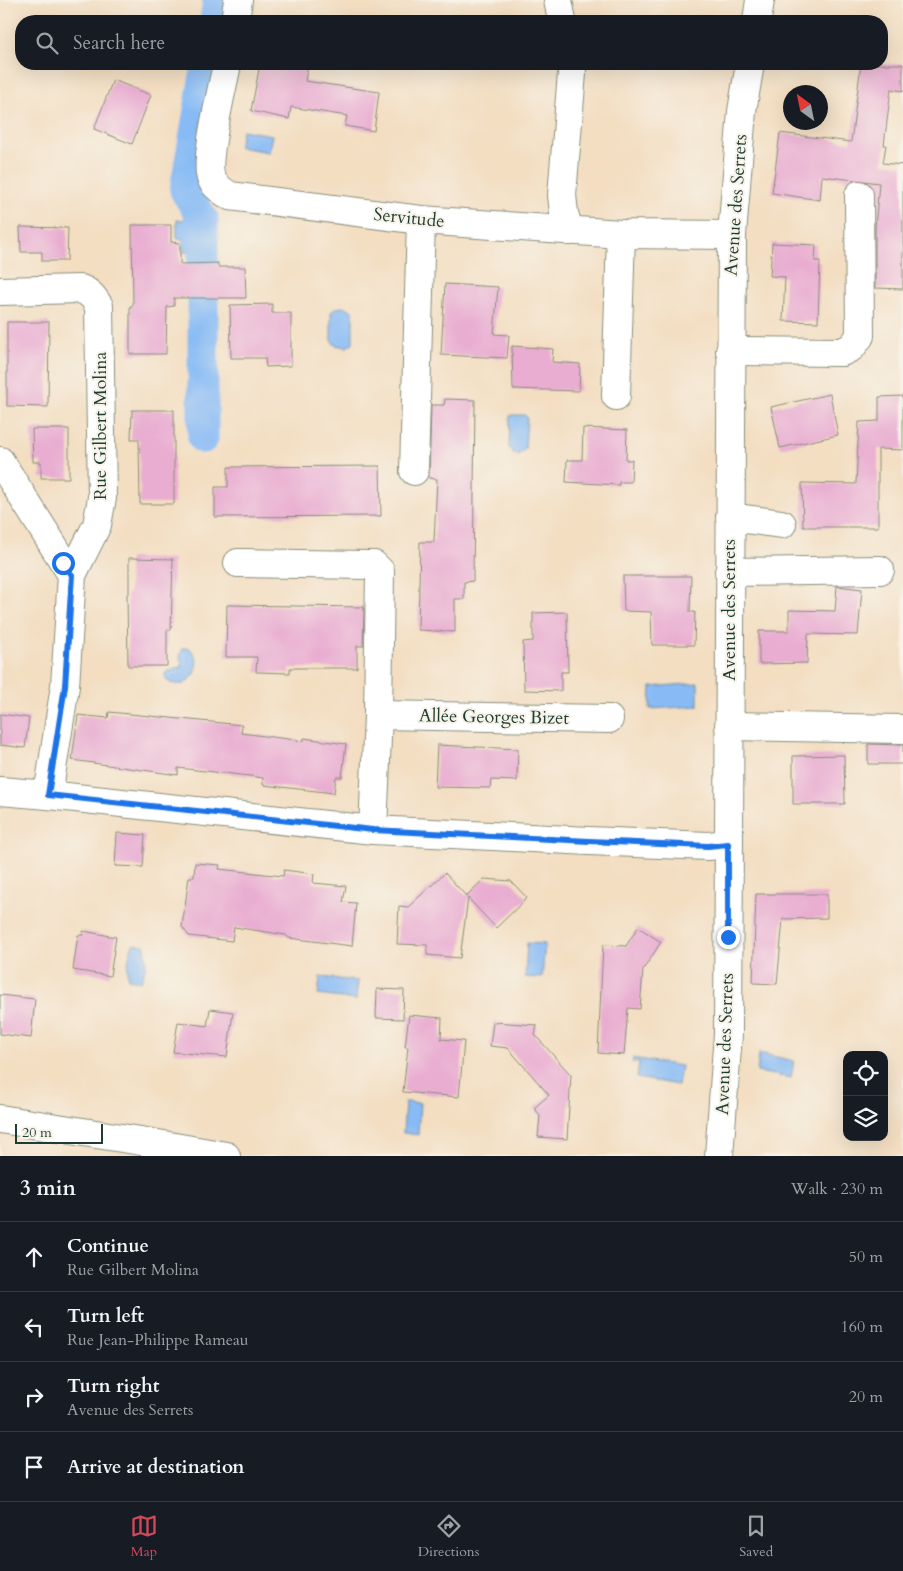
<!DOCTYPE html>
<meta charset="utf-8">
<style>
body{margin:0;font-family:Cardo,serif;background:#20242c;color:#f1f3f6}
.controls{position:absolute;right:15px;bottom:15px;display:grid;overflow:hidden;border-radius:10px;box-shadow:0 5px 20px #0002}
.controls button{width:45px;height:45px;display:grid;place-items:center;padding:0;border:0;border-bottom:1px solid #363941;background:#171b24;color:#f1f3f6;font:25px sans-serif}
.compass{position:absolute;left:783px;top:85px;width:45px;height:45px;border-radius:50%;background:#171b24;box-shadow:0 5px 20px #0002;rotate:327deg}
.scale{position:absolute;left:15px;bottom:12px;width:88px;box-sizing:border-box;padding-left:5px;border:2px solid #1f3d34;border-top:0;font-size:14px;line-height:18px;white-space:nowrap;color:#1f3d34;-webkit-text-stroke:4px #f7f3e8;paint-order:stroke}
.stop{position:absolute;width:15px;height:15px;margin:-11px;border:4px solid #1a73e8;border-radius:50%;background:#fff}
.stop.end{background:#1a73e8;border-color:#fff;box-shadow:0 1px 5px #0008}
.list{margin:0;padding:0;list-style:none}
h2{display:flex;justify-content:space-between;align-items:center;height:65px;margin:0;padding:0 20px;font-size:21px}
h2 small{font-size:16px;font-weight:400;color:#9ea1a6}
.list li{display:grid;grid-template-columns:32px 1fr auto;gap:15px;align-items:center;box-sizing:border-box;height:70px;padding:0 20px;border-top:1px solid #363941}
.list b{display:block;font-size:19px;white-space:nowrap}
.list p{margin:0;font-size:16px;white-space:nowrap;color:#9ea1a6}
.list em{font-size:16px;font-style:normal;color:#9ea1a6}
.icon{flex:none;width:28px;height:28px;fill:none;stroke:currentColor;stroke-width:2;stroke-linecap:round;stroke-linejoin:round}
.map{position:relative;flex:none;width:903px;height:1156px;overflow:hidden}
.search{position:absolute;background:#171b24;box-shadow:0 5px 20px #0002;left:15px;right:15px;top:15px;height:55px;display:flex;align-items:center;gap:12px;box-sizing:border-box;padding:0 18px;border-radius:20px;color:#9ea1a6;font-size:19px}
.sheet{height:345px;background:#171b24}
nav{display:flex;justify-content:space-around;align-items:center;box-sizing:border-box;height:70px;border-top:1px solid #363941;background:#171b24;font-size:14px;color:#9ea1a6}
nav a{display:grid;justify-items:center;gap:2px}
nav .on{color:#d1495b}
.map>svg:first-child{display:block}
.water{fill:#88bbf5;stroke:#547c94}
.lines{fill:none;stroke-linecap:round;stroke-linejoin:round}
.canal{stroke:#88bbf5;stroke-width:31}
.building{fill:#e9add1}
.minor-casing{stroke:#898e7b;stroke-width:30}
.minor{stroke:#fff;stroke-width:28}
.route{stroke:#1a73e8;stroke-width:6}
.labels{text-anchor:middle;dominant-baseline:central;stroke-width:4;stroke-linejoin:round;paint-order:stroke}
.street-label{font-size:18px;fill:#1f3d34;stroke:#f7f3e8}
</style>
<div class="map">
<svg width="903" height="1156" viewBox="0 0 903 1156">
<rect width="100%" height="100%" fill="#f7f3e8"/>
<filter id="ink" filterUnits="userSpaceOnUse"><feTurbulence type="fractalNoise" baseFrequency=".02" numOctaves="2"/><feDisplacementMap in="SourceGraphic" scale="10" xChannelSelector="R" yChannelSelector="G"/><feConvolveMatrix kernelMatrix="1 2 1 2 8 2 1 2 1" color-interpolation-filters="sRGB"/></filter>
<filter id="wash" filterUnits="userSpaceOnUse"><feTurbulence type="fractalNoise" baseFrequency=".0096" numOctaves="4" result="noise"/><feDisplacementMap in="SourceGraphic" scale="20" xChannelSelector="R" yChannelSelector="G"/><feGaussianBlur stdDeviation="1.12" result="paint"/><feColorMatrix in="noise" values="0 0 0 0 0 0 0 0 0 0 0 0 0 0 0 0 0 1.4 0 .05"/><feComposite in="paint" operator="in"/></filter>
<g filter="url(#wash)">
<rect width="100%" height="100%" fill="#f3dec2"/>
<g class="water">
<polygon points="242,130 272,135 269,152 239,147"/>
<polygon points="195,219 196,252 183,252 183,239 177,238 177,220"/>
<polygon points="343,307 350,309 353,312 353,343 347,347 335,345 331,340 331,312 336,308"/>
<polygon points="512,415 525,415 527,417 525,449 518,455 514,454 509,448 510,416"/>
<path d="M183 648H190L197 659 195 674 184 684C175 685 162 683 166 672L181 667 182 665 180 656Z"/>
<polygon points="698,683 698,706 650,709 651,687"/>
<polygon points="527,943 545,944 542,978 525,977"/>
<path d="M133 944 144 945C148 957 146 969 141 981L128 979C127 966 128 957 133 944Z"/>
<polygon points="320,977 358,981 356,1000 318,995"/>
<polygon points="759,1053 794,1061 791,1078 757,1072"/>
<polygon points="633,1058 681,1066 678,1085 637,1078 639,1063 632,1062"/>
<polygon points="405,1102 420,1103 418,1135 403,1133"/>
</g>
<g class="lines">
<g class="canal">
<polyline points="215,21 218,0"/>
<polyline points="203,438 203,219 185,190 207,64"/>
</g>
</g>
<g id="blocks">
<g class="building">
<polygon points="260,64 308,64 305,81 379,92 374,131 345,126 347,116 291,107 289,119 251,111"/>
<polygon points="861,64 903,64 903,91 891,89 884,145 886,145 883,163 903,165 903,289 875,288 875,229 879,183 822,176 820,200 772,193 780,133 851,142"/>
<polygon points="113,80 151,95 132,144 94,129"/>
<polygon points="132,225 171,225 171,242 180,243 180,264 218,263 218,267 245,267 246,298 174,298 174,306 167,307 166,354 130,354 130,306 133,306"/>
<polygon points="20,227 68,228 67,261 42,261 42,252 21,252"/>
<polygon points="772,243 816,245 815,261 820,261 818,322 783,321 785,277 770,276"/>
<polygon points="445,284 498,287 494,334 509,335 507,358 441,355"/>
<polygon points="272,304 272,313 291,313 291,366 266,367 265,358 231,358 230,305"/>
<polygon points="7,322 49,322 48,407 7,406"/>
<polygon points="512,346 553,349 552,362 580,364 579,391 513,389"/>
<polygon points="830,394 838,435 780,448 771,407"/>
<polygon points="903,396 903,450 878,449 878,527 803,527 802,483 856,484 859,422 879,421 879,397"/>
<polygon points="445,399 475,400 473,581 464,582 464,599 455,599 455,632 418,630 420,542 434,542 437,479 429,478 431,405 444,405"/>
<polygon points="132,410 174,410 174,504 140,504 139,439 131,439"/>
<polygon points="583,428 627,430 626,460 632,460 631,482 619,482 619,485 566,482 567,460 582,460"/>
<polygon points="32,429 69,429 69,478 41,478 41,462 33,462"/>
<polygon points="380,466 381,516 215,517 215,487 228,487 228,467"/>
<polygon points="129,558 173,559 171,630 167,630 167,666 128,666 127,594 129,594"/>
<polygon points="623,576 691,576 690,612 695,612 694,645 652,645 651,612 624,611"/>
<polygon points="837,586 862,589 858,635 808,634 807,663 759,664 759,631 789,631 789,610 835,611"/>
<polygon points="227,605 364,607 363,646 357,646 357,668 290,668 290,673 256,672 257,657 226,657"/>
<polygon points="567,612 568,672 561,672 561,691 524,690 523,642 533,641 533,613"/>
<polygon points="109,712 242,725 241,733 304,741 304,738 346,744 342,777 336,777 334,793 263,785 263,778 250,776 178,768 178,775 72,760 78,715 108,718"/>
<polygon points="0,714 29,718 25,748 0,745"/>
<polygon points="868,744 903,745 903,764 868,764"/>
<polygon points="437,745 518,749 517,781 491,780 490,788 435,787"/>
<polygon points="844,755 845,804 793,804 793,756"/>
<polygon points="117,833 145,835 143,867 115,866"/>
<polygon points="195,863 220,865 219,869 283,876 284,870 314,874 313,883 346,886 343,902 356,903 352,946 289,938 286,935 234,927 232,941 189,936 182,927 189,877 194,877"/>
<polygon points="445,873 466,896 484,879 511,881 527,898 496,928 468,898 460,958 427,955 427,945 397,944 399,906 408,907"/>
<polygon points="756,894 827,894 827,918 783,919 777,984 753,983"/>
<polygon points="638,927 661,942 643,970 640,1009 628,1008 624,1055 598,1053 603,945 626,946"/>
<polygon points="83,931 116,937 110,976 73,970 78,935 83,935"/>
<polygon points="377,989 404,990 403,1019 376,1018"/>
<polygon points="0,995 35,999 31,1038 0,1034"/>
<polygon points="210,1009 233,1012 227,1057 173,1052 178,1022 207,1026"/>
<polygon points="409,1015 442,1018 441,1039 464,1041 459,1097 403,1092 408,1047 405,1047"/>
<polygon points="493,1022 537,1025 535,1035 571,1075 567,1139 538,1137 540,1115 534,1108 549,1095 508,1048 490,1046"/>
</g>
</g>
</g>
<g filter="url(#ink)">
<use href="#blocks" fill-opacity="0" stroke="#898e7b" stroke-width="1"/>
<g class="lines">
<g class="minor-casing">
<g id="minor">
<polyline points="558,0 562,21"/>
<polyline points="235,21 238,0"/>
<polyline points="757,21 760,0"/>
<path d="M227 64C223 86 204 160 211 178 215 187 222 191 230 196L421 220 621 234 732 235"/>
<polyline points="569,231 564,213 562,195 572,73 571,64"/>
<path d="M0 291 81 289C91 293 94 298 99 306L102 498 97 525 72 575 65 686 48 795"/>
<polyline points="730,351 842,352 852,347 860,336 859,195"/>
<polyline points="616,396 621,234"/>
<polyline points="0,461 72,575"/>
<polyline points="414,471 421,220"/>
<polyline points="730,517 782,524"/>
<polyline points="238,563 369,565 374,565 380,571 378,715 373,830"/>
<polyline points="729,572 880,570"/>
<polyline points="378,715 609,719"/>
<polyline points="729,726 903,729"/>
<polyline points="0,791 48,795 373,830 589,841 708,846 728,844"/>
<polyline points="0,1119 141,1141 226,1156"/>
<polyline points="719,1156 728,1034 732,235 742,111 750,64"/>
</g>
</g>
<use href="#minor" class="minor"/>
</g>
</g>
<g class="lines" filter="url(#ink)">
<polyline class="route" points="63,563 72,575 65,686 48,795 373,830 589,841 708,846 728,844 728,937"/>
</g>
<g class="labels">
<g class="street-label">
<text transform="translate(736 205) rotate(-86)">Avenue des Serrets</text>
<text transform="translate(409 218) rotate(6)">Servitude</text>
<text transform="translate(100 426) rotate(-90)">Rue Gilbert Molina</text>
<text transform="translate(729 610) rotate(-90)">Avenue des Serrets</text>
<text transform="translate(494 717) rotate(1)">Allée Georges Bizet</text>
<text transform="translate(725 1044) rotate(-88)">Avenue des Serrets</text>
</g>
</g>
</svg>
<div class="controls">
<button><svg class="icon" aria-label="locate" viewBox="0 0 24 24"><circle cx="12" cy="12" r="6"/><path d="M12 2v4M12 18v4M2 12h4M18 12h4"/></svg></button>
<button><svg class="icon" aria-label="layers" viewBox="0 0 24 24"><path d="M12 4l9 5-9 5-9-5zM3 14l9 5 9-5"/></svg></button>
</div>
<svg class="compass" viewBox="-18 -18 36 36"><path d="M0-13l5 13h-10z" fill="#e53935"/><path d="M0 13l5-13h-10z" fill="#9ea1a6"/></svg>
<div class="scale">20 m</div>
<div class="stop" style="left:63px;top:563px"></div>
<div class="stop end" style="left:728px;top:937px"></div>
<div class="search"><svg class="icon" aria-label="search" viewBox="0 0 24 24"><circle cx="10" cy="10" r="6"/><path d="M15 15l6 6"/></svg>Search here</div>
</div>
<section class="sheet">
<h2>3 min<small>Walk · 230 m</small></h2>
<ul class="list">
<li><svg class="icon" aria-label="ahead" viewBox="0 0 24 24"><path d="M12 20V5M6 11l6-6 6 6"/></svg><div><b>Continue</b><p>Rue Gilbert Molina</p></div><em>50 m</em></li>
<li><svg class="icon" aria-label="left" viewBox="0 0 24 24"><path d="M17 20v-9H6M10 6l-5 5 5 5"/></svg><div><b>Turn left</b><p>Rue Jean-Philippe Rameau</p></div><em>160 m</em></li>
<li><svg class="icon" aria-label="right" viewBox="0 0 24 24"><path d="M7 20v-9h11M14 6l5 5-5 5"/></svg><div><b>Turn right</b><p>Avenue des Serrets</p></div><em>20 m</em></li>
<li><svg class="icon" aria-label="arrive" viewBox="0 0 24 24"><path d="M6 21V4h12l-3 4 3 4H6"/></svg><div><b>Arrive at destination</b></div></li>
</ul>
</section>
<nav>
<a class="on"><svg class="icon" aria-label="map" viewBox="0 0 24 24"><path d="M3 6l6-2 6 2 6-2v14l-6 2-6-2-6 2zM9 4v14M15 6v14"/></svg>Map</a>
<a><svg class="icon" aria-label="directions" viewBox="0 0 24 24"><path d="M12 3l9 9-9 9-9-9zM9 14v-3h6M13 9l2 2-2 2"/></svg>Directions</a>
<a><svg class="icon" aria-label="saved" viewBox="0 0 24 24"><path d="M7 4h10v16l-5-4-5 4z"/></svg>Saved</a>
</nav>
